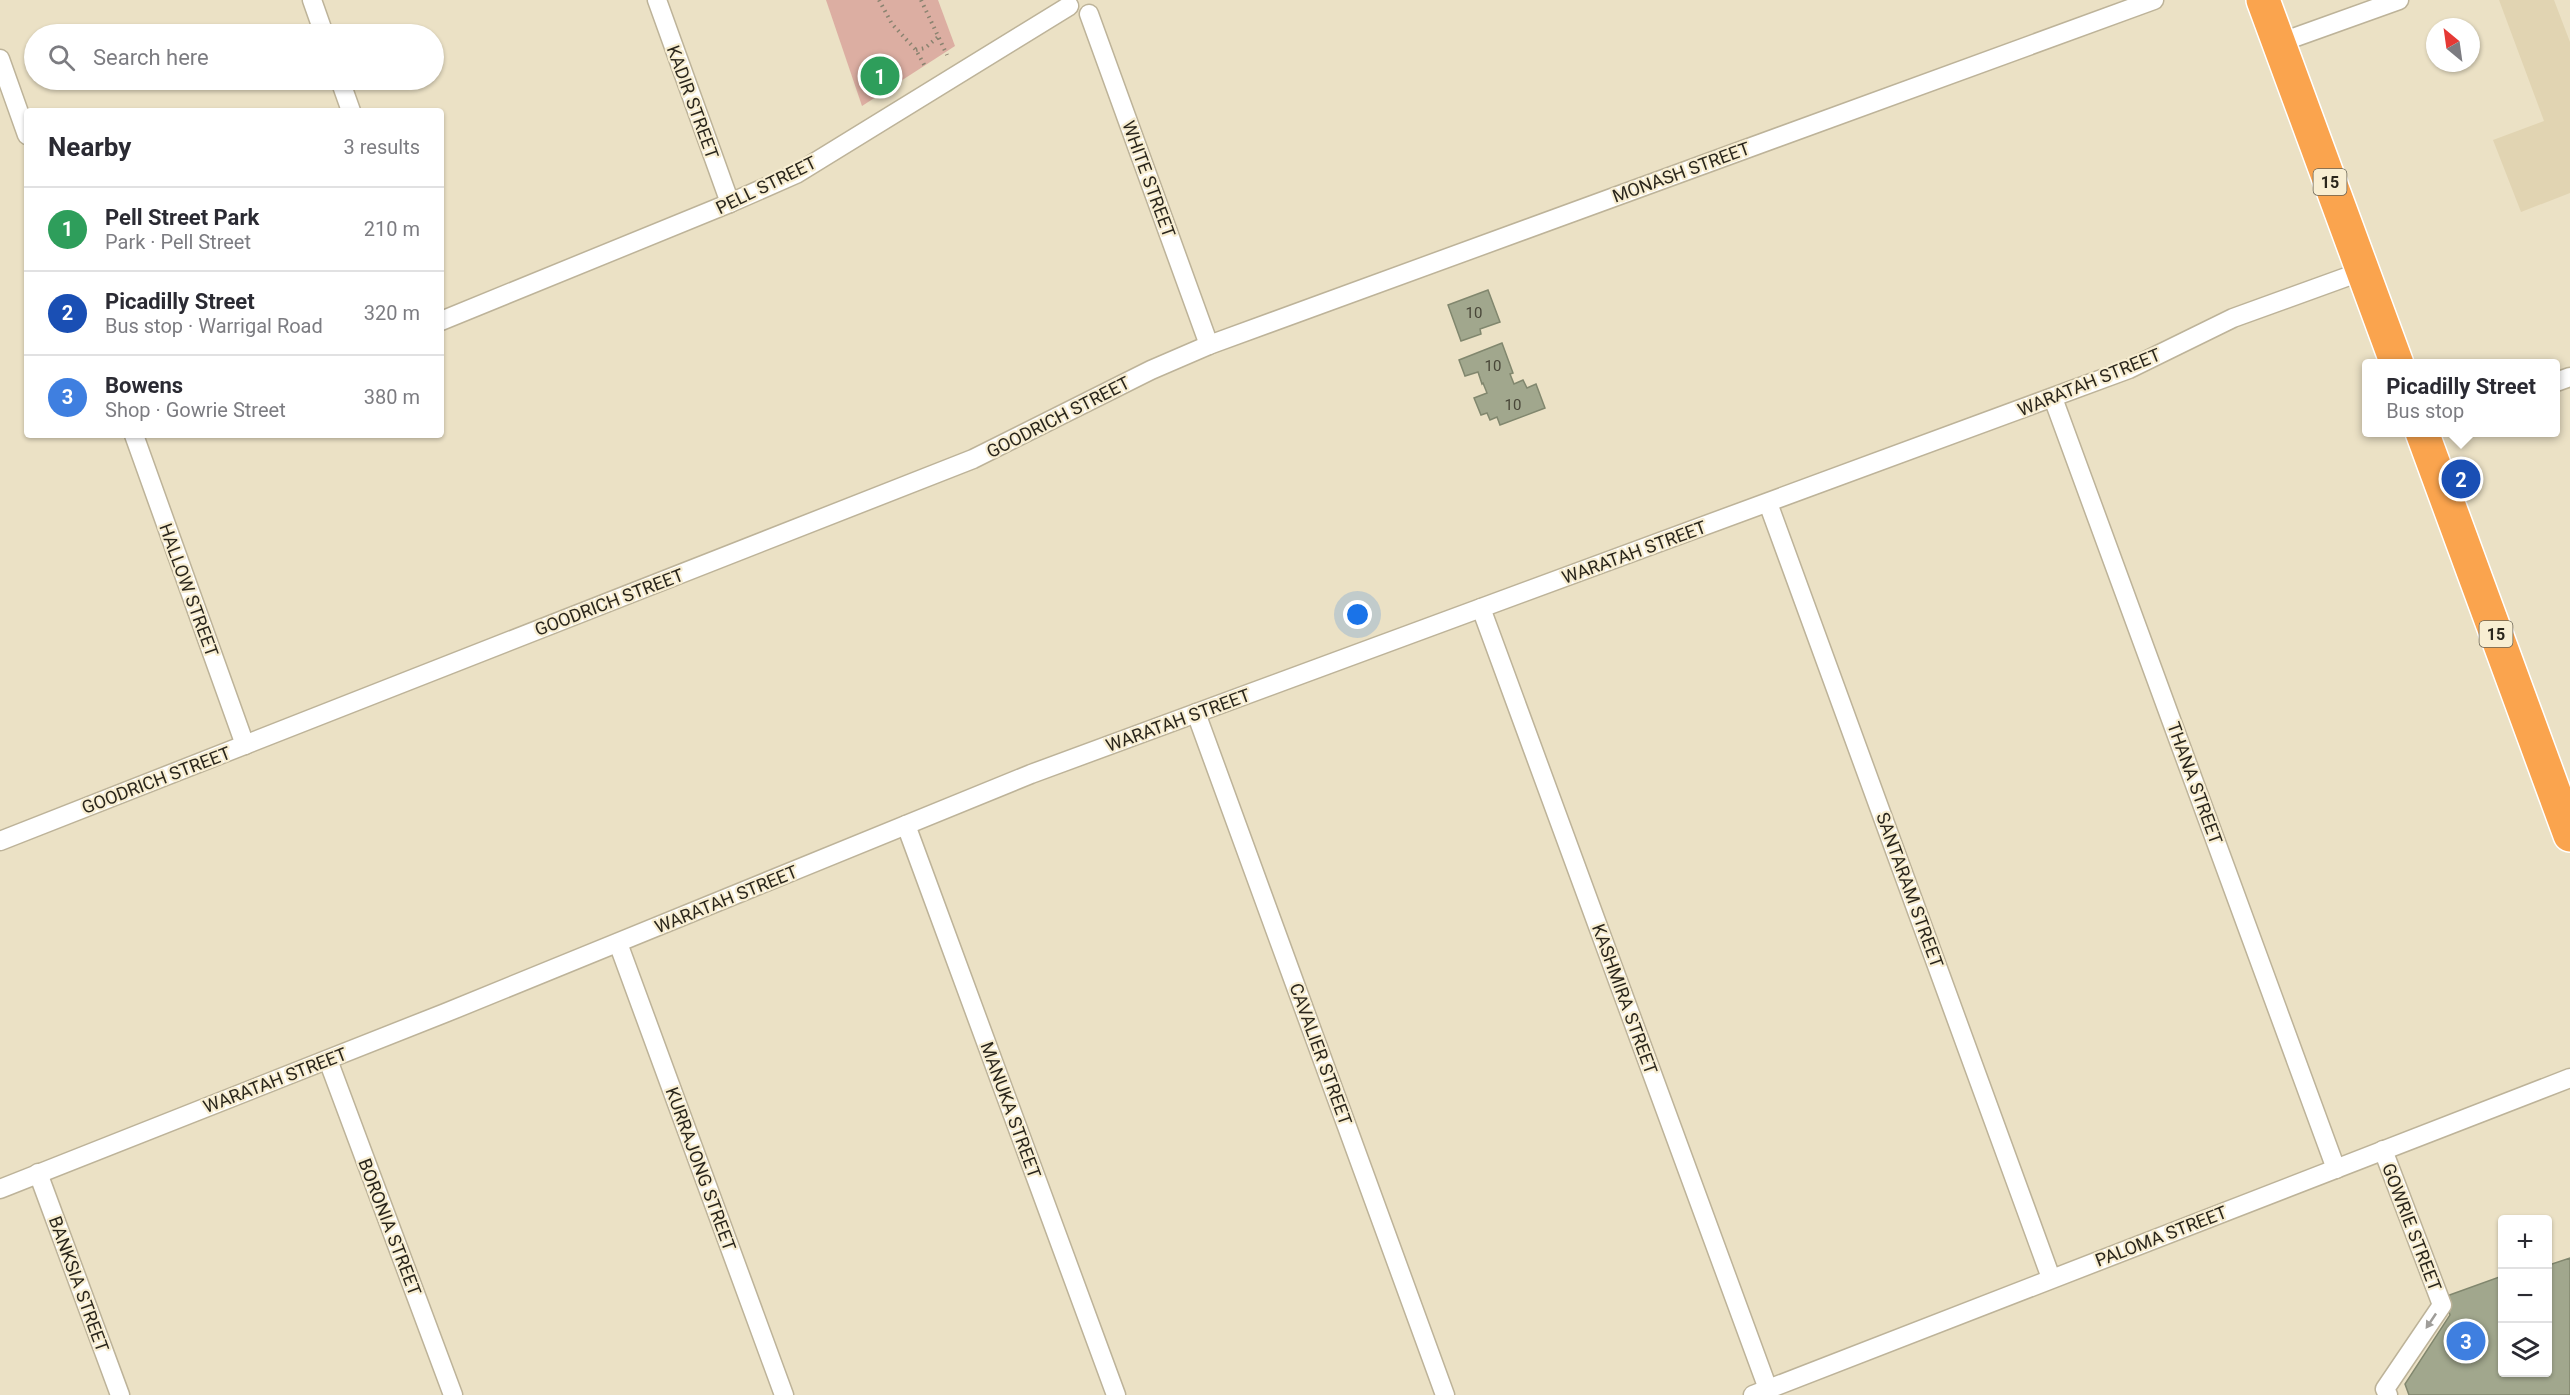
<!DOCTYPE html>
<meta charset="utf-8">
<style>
body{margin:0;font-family:Roboto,sans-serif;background:#f7f7f7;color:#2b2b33}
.controls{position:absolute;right:18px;bottom:18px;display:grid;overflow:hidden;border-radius:6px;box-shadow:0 2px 4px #0004}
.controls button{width:54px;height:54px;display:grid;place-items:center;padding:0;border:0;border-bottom:2px solid #e1e1e2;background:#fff;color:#2b2b33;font:30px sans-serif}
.compass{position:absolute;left:2426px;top:18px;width:54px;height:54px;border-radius:50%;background:#fff;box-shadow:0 2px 4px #0004;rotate:331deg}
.you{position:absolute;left:1358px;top:615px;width:21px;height:21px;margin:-15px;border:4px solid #fff;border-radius:50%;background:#1a73e8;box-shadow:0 0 0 9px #1a73e833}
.badge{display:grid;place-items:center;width:39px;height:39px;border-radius:50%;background:#2f6882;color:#fff;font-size:20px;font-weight:700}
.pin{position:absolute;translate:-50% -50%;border:3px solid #fff;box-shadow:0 2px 6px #0006}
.popup{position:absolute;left:2362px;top:359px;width:198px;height:78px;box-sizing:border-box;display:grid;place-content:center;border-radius:6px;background:#fff;filter:drop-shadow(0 2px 4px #0005);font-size:20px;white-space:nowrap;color:#7c7c81}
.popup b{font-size:22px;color:#2b2b33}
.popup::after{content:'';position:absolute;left:50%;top:100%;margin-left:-12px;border:12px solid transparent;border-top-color:#fff}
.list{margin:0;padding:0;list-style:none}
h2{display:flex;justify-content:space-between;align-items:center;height:78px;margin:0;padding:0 24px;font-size:26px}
h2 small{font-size:20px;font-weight:400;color:#7c7c81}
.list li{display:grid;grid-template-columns:39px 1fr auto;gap:18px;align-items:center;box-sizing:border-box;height:84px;padding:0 24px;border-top:2px solid #e1e1e2}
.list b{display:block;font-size:22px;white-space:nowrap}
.list p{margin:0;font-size:20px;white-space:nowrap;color:#7c7c81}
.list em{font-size:20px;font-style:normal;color:#7c7c81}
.icon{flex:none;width:33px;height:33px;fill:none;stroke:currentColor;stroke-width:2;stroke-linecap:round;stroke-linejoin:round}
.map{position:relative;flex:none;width:2570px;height:1395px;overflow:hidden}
.search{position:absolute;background:#fff;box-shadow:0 2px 4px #0004;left:24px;top:24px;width:420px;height:66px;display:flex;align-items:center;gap:15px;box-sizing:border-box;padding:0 21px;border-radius:33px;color:#7c7c81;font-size:22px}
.panel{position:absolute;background:#fff;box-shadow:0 2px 4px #0004;left:24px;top:108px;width:420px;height:330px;border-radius:6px}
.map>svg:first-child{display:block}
.built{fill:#e1d4b2}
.green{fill:#dcaea2}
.building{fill:#a1a78d;stroke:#81876e;stroke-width:1.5}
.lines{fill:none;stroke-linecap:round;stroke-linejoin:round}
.street-casing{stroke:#bdb399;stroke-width:21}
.highway-casing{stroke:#fff;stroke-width:36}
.path{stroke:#8a8370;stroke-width:4;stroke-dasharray:1.5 4.5;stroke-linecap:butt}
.street{stroke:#fff;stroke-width:18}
.highway{stroke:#faa44e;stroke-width:33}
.oneway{fill:#9f9d99}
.labels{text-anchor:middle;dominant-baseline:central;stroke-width:4.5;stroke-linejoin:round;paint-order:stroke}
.number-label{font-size:15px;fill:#484638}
.shield{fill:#f8eed2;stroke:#686253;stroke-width:1.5}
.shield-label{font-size:16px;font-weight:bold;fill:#2a261c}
.street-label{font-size:18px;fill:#2a261c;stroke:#f8eed2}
</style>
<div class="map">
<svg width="2570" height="1395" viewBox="0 0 2570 1395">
<rect width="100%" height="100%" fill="#ebe1c5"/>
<polygon class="built" points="2499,0 2554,0 2570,42 2570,193 2521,212 2493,140 2544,121"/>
<polygon class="green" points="826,0 938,0 955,46 862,106"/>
<g class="building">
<polygon points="1488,290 1500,322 1480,329 1481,334 1461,341 1448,305"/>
<polygon points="1502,343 1513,373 1510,374 1514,384 1523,380 1527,388 1536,384 1545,408 1500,425 1497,417 1490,420 1487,413 1481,415 1474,398 1487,393 1483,383 1482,384 1478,372 1465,376 1459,360"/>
<polygon points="2570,1258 2570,1395 2409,1395 2405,1384 2450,1315 2444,1297 2502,1276 2502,1372 2548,1372 2548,1262 2549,1265"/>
</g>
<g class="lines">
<g class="street-casing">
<g id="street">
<polyline points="312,0 324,34"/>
<polyline points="657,0 730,203"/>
<polyline points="1089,14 1209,345"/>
<polyline points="2279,43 2399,0"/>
<polyline points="0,59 27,135"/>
<polyline points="340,80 351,111"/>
<polyline points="441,321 730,203 796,174 1069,6"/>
<polyline points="2556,382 2570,377"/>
<polyline points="2053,398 2336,1169"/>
<polyline points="134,435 245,745"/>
<polyline points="1768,503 2051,1278"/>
<polyline points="1481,608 1768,1389"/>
<polyline points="1196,713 1445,1395"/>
<polyline points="906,825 1116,1395"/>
<polyline points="0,841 973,459 1151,370 1209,345 2154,0"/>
<polyline points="618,943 784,1395"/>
<polyline points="328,1060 453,1395"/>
<polyline points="2383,1150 2442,1305 2385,1389 2388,1395"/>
<polyline points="38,1173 120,1395"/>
<polyline points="0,1189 445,1013 1031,774 2129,369 2233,318 2363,271"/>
<polyline points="1753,1395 2570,1078"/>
</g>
</g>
<g class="highway-casing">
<g id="highway">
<polyline points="2263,0 2397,364"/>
<polyline points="2422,432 2570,835"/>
</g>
</g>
<g class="path">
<polyline points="879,0 892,24 916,50 926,68"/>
<polyline points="921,0 947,55"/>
<polyline points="916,50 925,48 938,37"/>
</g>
<use href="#street" class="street"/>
<use href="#highway" class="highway"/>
</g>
<defs><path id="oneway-solid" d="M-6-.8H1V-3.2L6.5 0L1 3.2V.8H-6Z" transform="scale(1.5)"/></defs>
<use class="oneway" href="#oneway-solid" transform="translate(2431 1321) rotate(124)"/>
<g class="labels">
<g class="number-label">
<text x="1474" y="313">10</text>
<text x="1493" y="366">10</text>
<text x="1513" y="405">10</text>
</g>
<g class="shield">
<rect x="2313.5" y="169" width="33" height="26" rx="4.5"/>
<rect x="2479.5" y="621" width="33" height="26" rx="4.5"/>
</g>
<g class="shield-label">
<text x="2330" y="182">15</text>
<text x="2496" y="634">15</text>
</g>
<g class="street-label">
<text transform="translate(693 102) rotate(70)">KADIR STREET</text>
<text transform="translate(1681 172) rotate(-20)">MONASH STREET</text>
<text transform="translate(1149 179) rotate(70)">WHITE STREET</text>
<text transform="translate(766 185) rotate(-26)">PELL STREET</text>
<text transform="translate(2089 382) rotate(-22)">WARATAH STREET</text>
<text transform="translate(1058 417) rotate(-27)">GOODRICH STREET</text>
<text transform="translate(1634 552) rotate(-20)">WARATAH STREET</text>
<text transform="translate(189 590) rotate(70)">HALLOW STREET</text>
<text transform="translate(609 602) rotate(-21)">GOODRICH STREET</text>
<text transform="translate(1178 720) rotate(-20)">WARATAH STREET</text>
<text transform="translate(156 780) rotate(-21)">GOODRICH STREET</text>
<text transform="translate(2195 783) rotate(70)">THANA STREET</text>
<text transform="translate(1910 890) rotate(70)">SANTARAM STREET</text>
<text transform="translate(726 899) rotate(-22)">WARATAH STREET</text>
<text transform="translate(1625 999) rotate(70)">KASHMIRA STREET</text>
<text transform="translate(1321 1054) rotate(70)">CAVALIER STREET</text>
<text transform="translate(275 1080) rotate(-21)">WARATAH STREET</text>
<text transform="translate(1011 1110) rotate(70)">MANUKA STREET</text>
<text transform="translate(701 1169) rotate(70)">KURRAJONG STREET</text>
<text transform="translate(390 1227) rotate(69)">BORONIA STREET</text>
<text transform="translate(2412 1227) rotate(69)">GOWRIE STREET</text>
<text transform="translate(2161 1236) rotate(-21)">PALOMA STREET</text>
<text transform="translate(79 1284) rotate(70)">BANKSIA STREET</text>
</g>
</g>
</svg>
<div class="controls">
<button>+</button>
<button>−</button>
<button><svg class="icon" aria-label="layers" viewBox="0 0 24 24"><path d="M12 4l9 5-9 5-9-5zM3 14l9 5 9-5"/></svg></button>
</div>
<svg class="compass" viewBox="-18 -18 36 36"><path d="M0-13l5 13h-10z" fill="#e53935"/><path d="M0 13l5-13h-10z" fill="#7c7c81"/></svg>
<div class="you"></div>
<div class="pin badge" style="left:880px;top:76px;background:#2e9e5b">1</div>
<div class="pin badge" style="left:2461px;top:479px;background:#1a4fb4">2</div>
<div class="popup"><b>Picadilly Street</b>Bus stop</div>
<div class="pin badge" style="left:2466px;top:1341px;background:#3f7fe0">3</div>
<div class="search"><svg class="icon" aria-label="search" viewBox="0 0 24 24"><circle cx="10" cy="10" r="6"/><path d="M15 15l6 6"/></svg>Search here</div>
<section class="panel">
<h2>Nearby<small>3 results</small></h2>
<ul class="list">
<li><span class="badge" style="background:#2e9e5b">1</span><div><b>Pell Street Park</b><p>Park · Pell Street</p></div><em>210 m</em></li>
<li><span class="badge" style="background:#1a4fb4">2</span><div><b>Picadilly Street</b><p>Bus stop · Warrigal Road</p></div><em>320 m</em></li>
<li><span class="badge" style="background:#3f7fe0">3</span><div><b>Bowens</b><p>Shop · Gowrie Street</p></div><em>380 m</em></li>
</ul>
</section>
</div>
